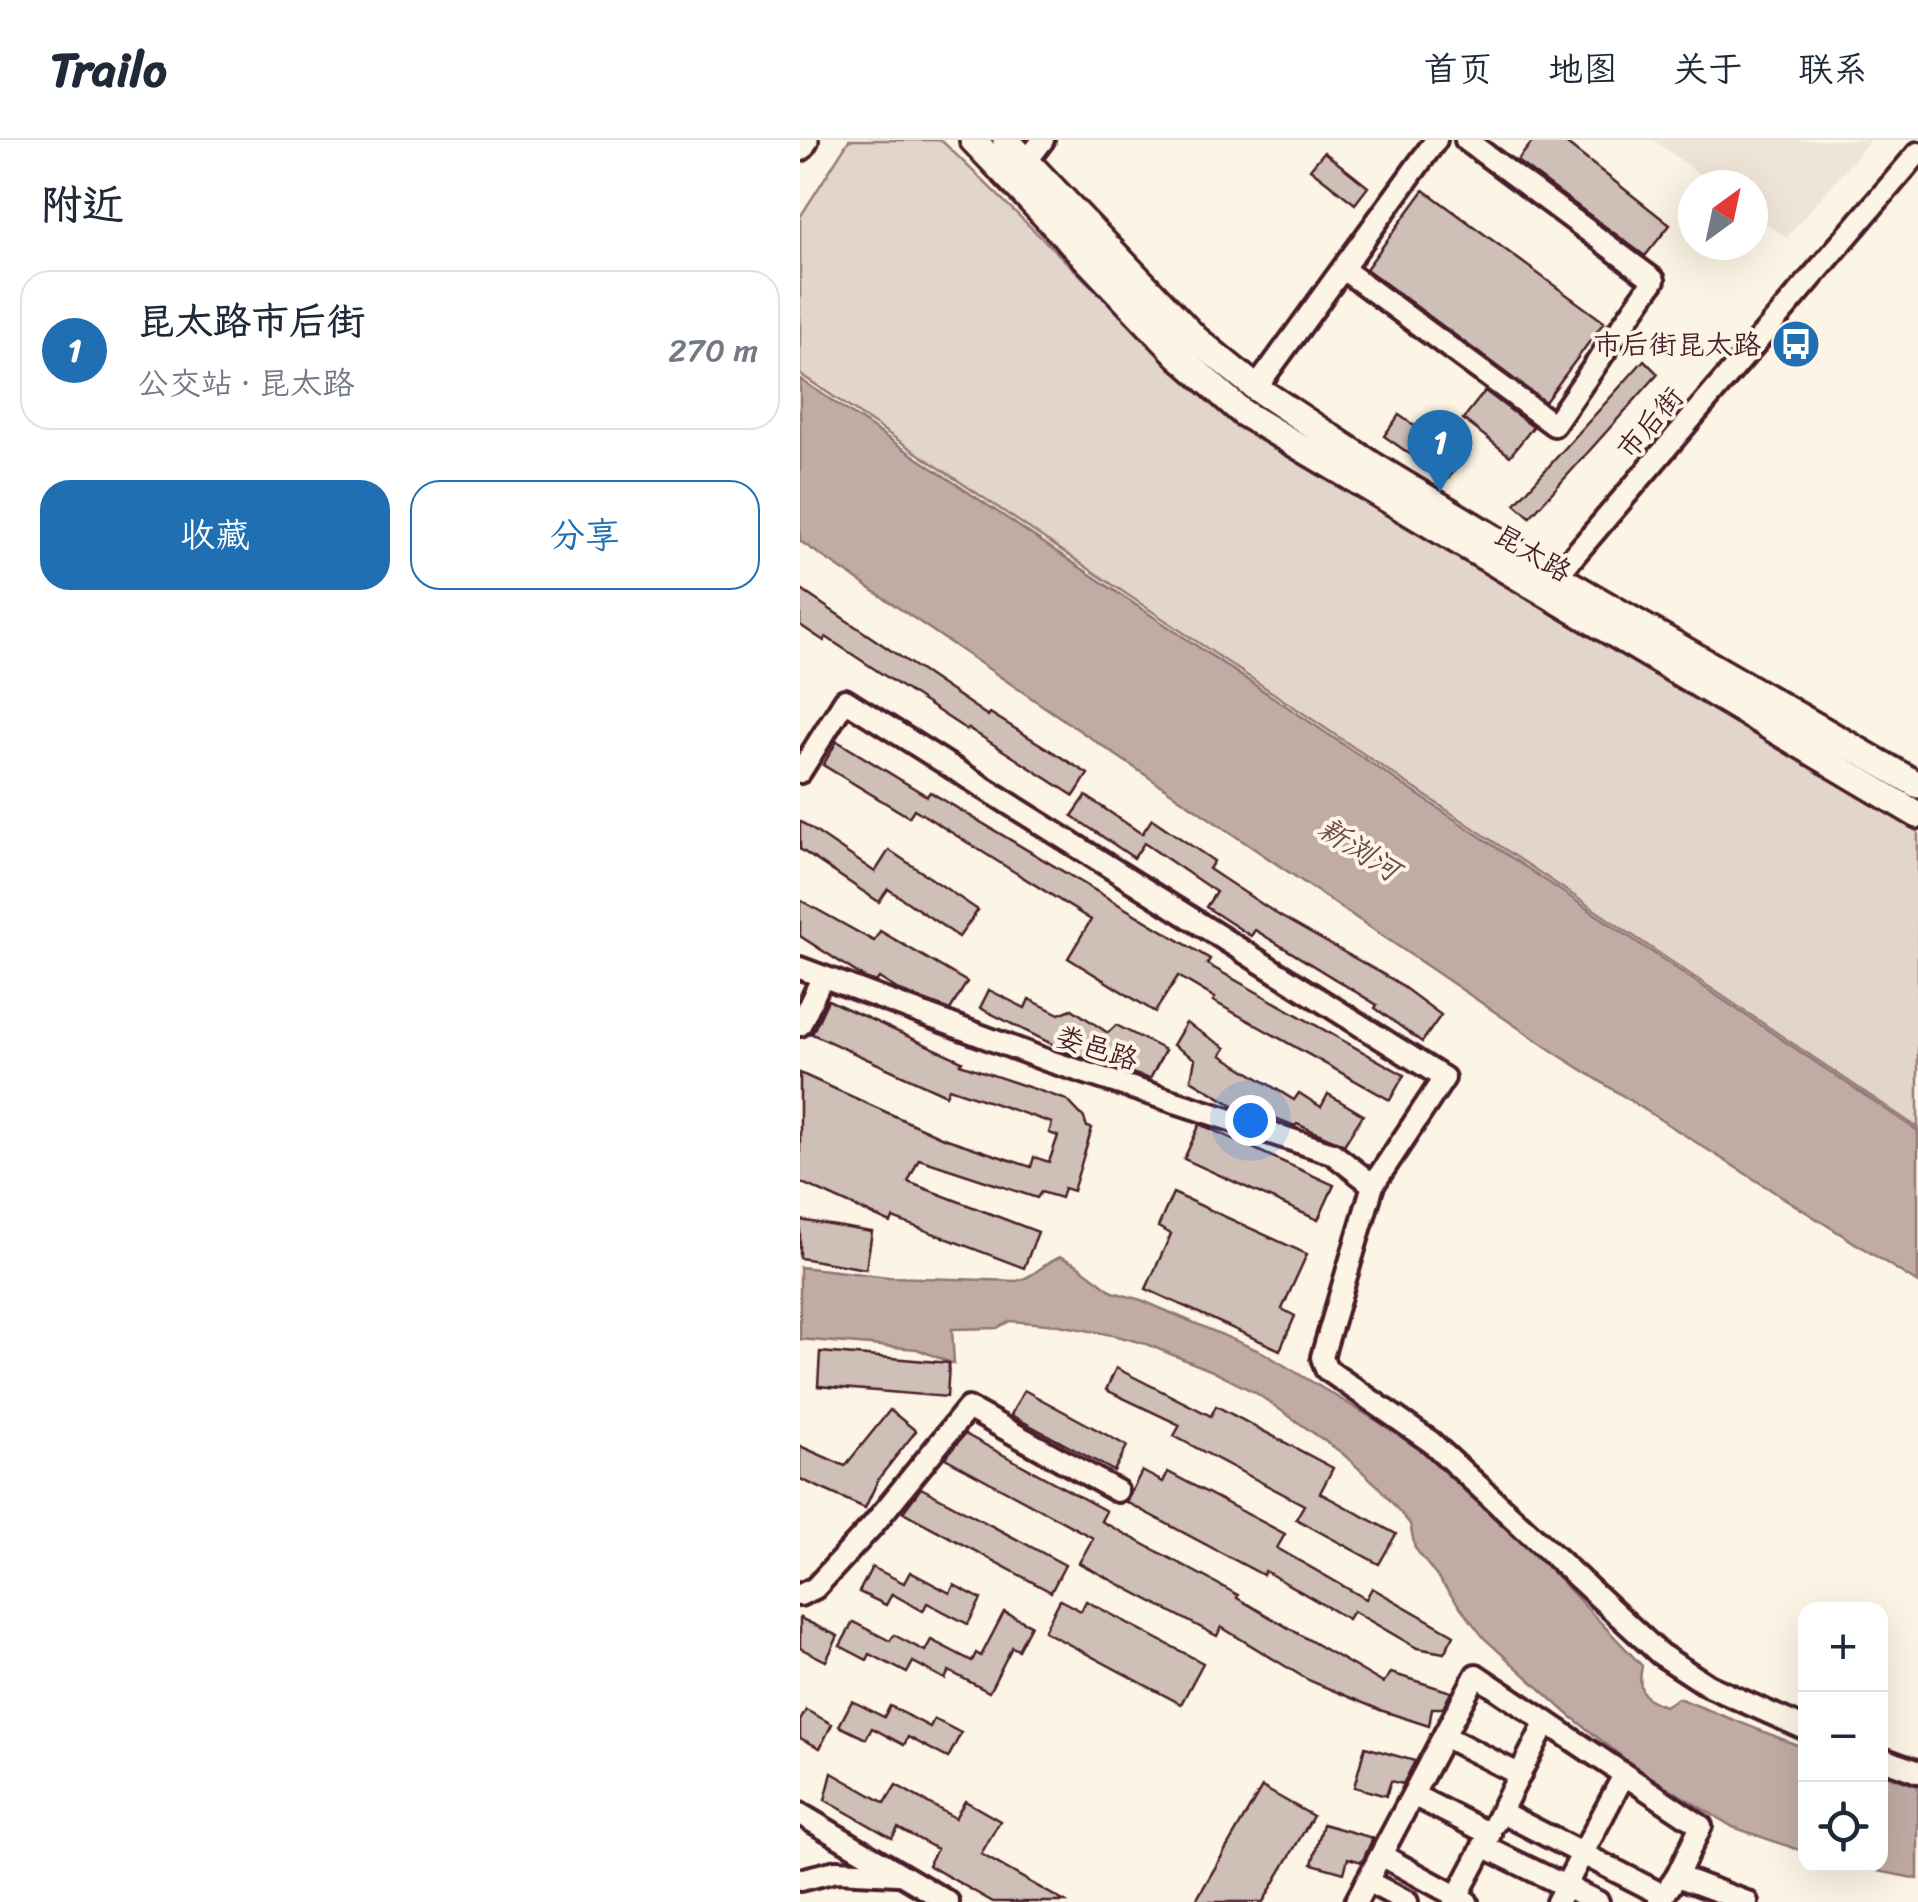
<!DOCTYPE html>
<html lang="zh">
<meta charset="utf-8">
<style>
body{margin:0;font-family:Sriracha,"LXGW WenKai TC",sans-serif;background:#f6f6f7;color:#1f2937}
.controls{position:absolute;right:30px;bottom:30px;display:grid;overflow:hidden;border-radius:20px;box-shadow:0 10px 40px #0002}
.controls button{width:90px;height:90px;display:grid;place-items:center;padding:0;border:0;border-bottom:2px solid #e0e1e3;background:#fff;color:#1f2937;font:50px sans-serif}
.compass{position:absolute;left:878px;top:30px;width:90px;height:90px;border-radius:50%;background:#fff;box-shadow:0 10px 40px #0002;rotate:33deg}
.you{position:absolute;left:450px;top:980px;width:35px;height:35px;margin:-25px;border:8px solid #fff;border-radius:50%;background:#1a73e8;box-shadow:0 0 0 15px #1a73e833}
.badge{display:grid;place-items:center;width:65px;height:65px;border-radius:50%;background:#1f6fb2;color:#fff;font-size:32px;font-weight:700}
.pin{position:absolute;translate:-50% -82px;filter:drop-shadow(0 2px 5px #0008)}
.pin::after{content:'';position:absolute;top:52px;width:35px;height:30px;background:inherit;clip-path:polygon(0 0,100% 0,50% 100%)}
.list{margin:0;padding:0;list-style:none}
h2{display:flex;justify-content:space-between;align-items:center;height:130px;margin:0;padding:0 40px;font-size:42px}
h2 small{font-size:32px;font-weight:400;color:#747a83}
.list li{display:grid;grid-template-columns:65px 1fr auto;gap:30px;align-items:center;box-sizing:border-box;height:160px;margin:0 20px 20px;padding:0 20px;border:2px solid #e0e1e3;border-radius:30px}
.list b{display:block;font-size:38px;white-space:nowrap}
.list p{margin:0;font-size:32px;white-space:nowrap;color:#747a83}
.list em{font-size:32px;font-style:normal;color:#747a83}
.actions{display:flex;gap:20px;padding:30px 40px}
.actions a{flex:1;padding:22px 0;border:2px solid #1f6fb2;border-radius:30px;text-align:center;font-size:35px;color:#1f6fb2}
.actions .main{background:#1f6fb2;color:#fff}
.icon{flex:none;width:55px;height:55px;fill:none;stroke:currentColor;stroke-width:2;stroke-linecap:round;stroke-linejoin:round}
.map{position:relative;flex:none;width:1118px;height:1762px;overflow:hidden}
header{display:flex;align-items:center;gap:60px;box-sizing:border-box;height:140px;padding:0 50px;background:#fff;border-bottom:2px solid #e0e1e3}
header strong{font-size:48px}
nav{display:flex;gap:55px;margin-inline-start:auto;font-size:35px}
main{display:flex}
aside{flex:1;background:#fff}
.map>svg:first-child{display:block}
.built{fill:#eee5d7}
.green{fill:#e2d5ca;stroke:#967a7a;stroke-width:2.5}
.water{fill:#c0aca5;stroke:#917474;stroke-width:2.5}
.building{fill:#cfc0b7;stroke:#4a1f2b;stroke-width:2.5}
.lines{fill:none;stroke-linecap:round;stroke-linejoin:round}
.minor-casing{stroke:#4a1f2b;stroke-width:28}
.major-casing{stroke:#4a1f2b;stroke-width:32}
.minor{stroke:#fcf5e5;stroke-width:20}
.major{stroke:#fcf5e5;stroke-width:25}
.labels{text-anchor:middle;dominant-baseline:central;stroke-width:8;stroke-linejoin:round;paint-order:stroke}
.poi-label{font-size:28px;fill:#4a1f2b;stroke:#fcf5e5;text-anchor:end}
.street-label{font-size:28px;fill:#4a1f2b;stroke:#fcf5e5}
.water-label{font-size:30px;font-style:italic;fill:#6d4950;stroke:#fcf5e5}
</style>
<header>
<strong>Trailo</strong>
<nav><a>首页</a><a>地图</a><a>关于</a><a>联系</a></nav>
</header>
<main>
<aside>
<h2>附近<small></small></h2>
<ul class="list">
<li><span class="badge">1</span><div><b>昆太路市后街</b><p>公交站 · 昆太路</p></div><em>270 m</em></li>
</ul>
<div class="actions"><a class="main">收藏</a><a>分享</a></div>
</aside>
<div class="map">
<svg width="1118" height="1762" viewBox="0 0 1118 1762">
<rect width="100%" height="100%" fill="#fcf5e5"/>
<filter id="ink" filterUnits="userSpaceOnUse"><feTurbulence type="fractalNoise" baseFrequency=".01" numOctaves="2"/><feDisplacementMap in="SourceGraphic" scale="20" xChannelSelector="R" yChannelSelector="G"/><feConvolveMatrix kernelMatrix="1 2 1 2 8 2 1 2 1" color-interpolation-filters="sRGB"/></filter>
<g filter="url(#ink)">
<polygon class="built" points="853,0 1071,0 986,98 953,74 953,45 914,45"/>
<polygon class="green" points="49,0 141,0 425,276 1118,692 1118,988 0,234 0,77"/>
<g class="water">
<polygon points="0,239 1118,991 1118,1143 757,914 0,401"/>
<path d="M261 1117 276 1124 313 1152 341 1160 462 1212 619 1306 702 1379 842 1526C837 1549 842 1560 865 1566L878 1558 1005 1608V1712L933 1687 840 1631 768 1574 684 1498 615 1408 610 1384 577 1345 542 1313 456 1253 410 1230 346 1204 317 1196 259 1185 210 1181 197 1188 152 1189 154 1224 117 1209 0 1199V1127L89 1137 217 1141C237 1136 243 1122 261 1117Z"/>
<polygon points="1081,1634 1118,1646 1118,1739 1048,1725 1080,1724"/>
</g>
<g class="building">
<polygon points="734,0 762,0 870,85 845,116 717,21"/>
<polygon points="524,12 568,47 555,64 510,29"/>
<polygon points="624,50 804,182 745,262 566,129"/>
<polygon points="844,220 858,234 730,377 715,364"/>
<polygon points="685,251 733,287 710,316 663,279"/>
<polygon points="599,275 662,319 647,340 584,296"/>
<polygon points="0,449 188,576 190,573 288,634 274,656 168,588 167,590 26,497 24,501 0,485"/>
<polygon points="37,601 127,656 130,652 410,819 407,824 604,935 590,960 413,861 415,858 378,836 355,872 268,818 291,780 114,669 109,677 23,625"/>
<polygon points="286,656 342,694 352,679 414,721 409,729 480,776 595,841 641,875 622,902 575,868 577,865 455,790 451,796 406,767 416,752 344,703 334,718 272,676"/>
<polygon points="0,681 75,732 89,710 178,770 159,797 88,749 79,762 0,709"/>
<polygon points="0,760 74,801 80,791 167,842 150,870 100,851 79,838 76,842 65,838 0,796"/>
<polygon points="189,850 225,868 229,859 259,874 272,869 308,893 316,885 365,910 350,939 274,915 180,868"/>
<polygon points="28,860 162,921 160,924 267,960 284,978 287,987 292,988 273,1051 264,1048 261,1058 241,1052 237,1058 119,1019 108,1042 238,1092 224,1128 93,1078 91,1083 0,1042 0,933 141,997 231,1027 234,1017 249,1022 258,996 249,993 252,983 149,948 146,955 12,894"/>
<polygon points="386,883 426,908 421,915 494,960 499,953 521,967 528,954 563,975 544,1005 497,984 495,986 462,973 461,975 438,968 391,940 395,919 373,905"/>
<polygon points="400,984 534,1045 518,1080 384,1019"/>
<polygon points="373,1053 507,1114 482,1169 495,1176 480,1210 346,1149 371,1094 358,1087"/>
<polygon points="0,1080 72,1092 66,1129 0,1118"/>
<polygon points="20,1212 149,1223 147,1257 18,1246"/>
<polygon points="316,1228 411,1276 416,1266 533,1328 520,1353 596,1394 579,1424 496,1379 504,1365 374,1296 380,1285 306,1250"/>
<polygon points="224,1250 327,1306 314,1331 211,1275"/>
<polygon points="90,1270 116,1291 79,1338 65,1368 0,1339 0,1306 45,1326"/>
<polygon points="165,1294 306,1371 301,1381 438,1455 437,1458 583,1543 591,1533 651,1552 643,1568 632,1568 629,1586 580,1570 508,1540 421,1487 417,1496 279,1423 293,1398 145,1318"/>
<polygon points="342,1331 363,1342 368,1332 485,1394 477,1408 566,1459 572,1448 654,1495 644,1513 617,1508 553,1471 548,1479 465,1431 463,1435 326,1362"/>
<polygon points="121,1348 265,1425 251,1452 103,1372"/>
<polygon points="72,1427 104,1443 110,1432 150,1453 154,1445 181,1459 168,1484 127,1463 123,1471 92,1454 86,1465 59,1452"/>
<polygon points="260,1460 281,1471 286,1461 403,1523 381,1564 244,1491"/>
<polygon points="204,1472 231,1485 218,1510 212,1507 189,1552 149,1531 145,1539 113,1522 107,1533 70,1514 67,1520 40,1506 53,1482 90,1501 94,1495 125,1511 131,1500 172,1521 176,1513 181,1516"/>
<polygon points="0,1478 38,1496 26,1521 0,1508"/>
<polygon points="52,1561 84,1577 90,1566 130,1587 134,1579 161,1593 148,1618 108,1597 104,1605 72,1588 66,1599 39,1586"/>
<polygon points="6,1570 32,1584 20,1608 0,1598 0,1581"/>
<polygon points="565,1607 615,1621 603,1644 591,1641 586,1656 554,1647"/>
<polygon points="32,1633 85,1663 96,1645 155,1678 165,1661 200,1681 181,1714 265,1762 193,1762 128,1725 137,1709 98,1688 92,1698 25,1660"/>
<polygon points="462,1647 513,1676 463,1762 395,1762"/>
<polygon points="523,1684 573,1698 562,1722 548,1718 544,1733 512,1724"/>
</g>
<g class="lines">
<g class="minor-casing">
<g id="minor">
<polyline points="226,22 243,0"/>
<polyline points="543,129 754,285 854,140 666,0"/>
<polyline points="456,248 636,0"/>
<polyline points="749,445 1118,13"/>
<polyline points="0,632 45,560 644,938 573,1045 522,1217 526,1229 631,1302 860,1514 909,1546 1006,1589"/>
<polyline points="0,828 246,920 532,1013 573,1045"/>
<polyline points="0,885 22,838"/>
<polyline points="0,1455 15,1448 73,1385 168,1268 317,1351"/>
<polyline points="644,1596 720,1635"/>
<polyline points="1080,1618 1118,1632"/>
<polyline points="613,1655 690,1694 654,1762"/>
<polyline points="701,1672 863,1755"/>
<polyline points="0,1674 148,1762"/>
<polyline points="695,1683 746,1582"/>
<polyline points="683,1706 798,1762"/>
<polyline points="581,1715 667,1762"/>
<polyline points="877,1736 947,1762"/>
<polyline points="0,1740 36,1731 97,1734"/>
<polyline points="567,1741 607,1762"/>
<polyline points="556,1762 676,1535 901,1686 877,1736 859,1762"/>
<polyline points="757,1762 824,1635"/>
</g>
</g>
<g class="major-casing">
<g id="major">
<polyline points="173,0 379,216 443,273 1118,675"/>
<polyline points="206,0 396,199 456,248 574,326 756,436 1118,645"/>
<polyline points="0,8 5,0"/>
</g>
</g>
<use href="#minor" class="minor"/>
<use href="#major" class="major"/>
</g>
</g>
<defs>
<g id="bus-disc" transform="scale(2.5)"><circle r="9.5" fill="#1f6fb2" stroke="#fcf5e5"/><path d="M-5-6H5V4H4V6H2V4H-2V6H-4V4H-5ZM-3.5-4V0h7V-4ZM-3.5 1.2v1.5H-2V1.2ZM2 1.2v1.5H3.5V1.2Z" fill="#fff"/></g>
</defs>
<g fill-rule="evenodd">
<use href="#bus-disc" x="996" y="204"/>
</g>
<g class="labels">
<g class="poi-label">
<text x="961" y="204">市后街昆太路</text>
</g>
<g class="street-label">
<text transform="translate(850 283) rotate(-49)">市后街</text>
<text transform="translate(733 413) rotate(31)">昆太路</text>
<text transform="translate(297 908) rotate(18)">娄邑路</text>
</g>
<g class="water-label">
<text transform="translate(559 709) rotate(33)">新浏河</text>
</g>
</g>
</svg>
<div class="controls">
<button>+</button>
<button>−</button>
<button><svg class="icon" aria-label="locate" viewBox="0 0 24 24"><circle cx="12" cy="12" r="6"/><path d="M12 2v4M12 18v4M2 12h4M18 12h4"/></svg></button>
</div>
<svg class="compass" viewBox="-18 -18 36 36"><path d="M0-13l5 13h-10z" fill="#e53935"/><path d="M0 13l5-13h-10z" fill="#747a83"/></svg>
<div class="you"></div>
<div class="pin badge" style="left:640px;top:352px">1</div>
</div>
</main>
